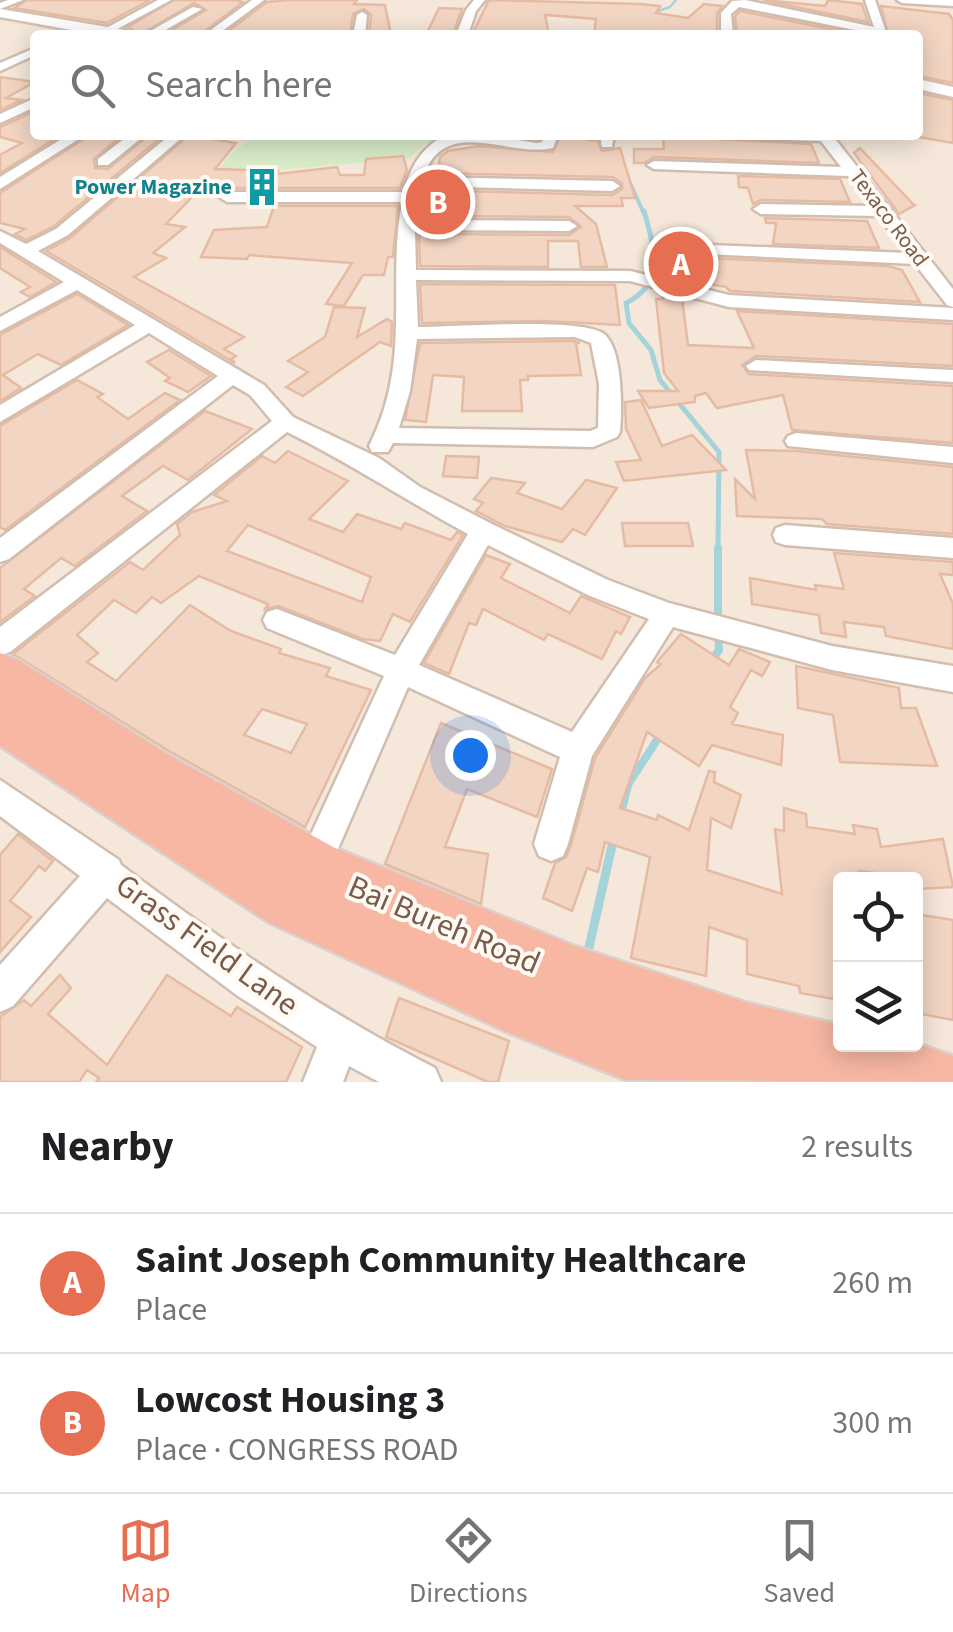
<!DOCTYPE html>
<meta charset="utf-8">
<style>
body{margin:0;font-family:"Source Sans 3",sans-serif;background:#f6f6f6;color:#202124}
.controls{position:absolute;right:30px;bottom:30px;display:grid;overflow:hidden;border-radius:10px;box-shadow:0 5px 25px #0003}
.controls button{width:90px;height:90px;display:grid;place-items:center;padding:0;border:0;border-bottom:2px solid #e0e0e0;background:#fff;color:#202124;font:50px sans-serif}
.you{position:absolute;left:470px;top:755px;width:35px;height:35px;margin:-25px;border:8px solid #fff;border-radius:50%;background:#1a73e8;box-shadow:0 0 0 15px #1a73e833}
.badge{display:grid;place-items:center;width:65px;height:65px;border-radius:50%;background:#e76f51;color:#fff;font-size:32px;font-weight:700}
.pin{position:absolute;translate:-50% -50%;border:5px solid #fff;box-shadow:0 2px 10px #0006}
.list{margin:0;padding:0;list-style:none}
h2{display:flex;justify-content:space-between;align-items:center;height:130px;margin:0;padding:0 40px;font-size:42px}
h2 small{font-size:32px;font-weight:400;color:#757577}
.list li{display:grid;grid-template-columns:65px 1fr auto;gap:30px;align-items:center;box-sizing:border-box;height:140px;padding:0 40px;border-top:2px solid #e0e0e0}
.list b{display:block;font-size:38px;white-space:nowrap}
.list p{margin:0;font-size:32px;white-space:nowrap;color:#757577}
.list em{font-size:32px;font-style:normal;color:#757577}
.icon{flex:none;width:55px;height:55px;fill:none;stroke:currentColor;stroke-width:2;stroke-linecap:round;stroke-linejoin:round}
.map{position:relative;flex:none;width:953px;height:1082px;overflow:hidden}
.search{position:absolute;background:#fff;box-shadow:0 5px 25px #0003;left:30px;right:30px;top:30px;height:110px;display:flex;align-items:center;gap:25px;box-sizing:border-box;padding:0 35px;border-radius:10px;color:#757577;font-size:38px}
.sheet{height:410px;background:#fff}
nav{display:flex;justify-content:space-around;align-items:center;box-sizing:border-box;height:140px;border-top:2px solid #e0e0e0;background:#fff;font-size:28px;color:#757577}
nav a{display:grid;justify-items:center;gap:5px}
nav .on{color:#e76f51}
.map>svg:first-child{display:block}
.residential{fill:#f5e8da;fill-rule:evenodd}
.green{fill:#d8ecc9}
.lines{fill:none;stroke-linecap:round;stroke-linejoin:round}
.stream-far4{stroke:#a5d3da;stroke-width:2.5}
.stream-far3{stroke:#a5d3da;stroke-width:4}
.stream-far2{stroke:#a5d3da;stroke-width:5}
.stream-far1{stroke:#a5d3da;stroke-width:8}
.stream{stroke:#a5d3da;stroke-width:9}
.building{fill:#f3d5c3;stroke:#e6bba3;stroke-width:2.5;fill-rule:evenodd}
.street-casing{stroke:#d1beb0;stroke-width:5}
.secondary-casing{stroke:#d6c0b0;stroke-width:5}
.highway-casing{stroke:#dad1cd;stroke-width:5}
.street{fill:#fff;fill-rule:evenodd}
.secondary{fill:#fff;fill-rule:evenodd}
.highway{fill:#f7b7a3;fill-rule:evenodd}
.labels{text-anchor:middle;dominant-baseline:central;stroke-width:8;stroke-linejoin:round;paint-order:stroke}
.far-culture-label{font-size:22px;font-weight:bold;fill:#0d838f;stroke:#fffaf3;text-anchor:end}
.far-street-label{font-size:22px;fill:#7a5c4d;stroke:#fffaf3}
.near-street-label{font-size:32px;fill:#7a5c4d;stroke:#fffaf3}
</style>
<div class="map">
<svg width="953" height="1082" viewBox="0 0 953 1082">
<rect width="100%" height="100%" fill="#fdf6ec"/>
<path class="residential" d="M0 0H953V1082H0ZM35 35H918V135H35ZM840 879H916V1044H840Z"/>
<polygon class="green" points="257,135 449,135 424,145 408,159 213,175 233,152"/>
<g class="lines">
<polyline class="stream-far4" points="652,13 670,7 676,0"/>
<polyline class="stream-far3" points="623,167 644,214"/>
<path class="stream-far2" d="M644 211C654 245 665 285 626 303L629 323 651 350 660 380 719 452 718 550"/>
<g class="stream-far1">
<polyline points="718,620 718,548"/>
<polyline points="711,662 719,650 718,632"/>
<polyline points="627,786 661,734"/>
</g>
<g class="stream">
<polyline points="620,815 628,784"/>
<polyline points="587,956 614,837"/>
</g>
</g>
<g class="building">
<polygon points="27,0 150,0 107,23 14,8"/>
<polygon points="174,0 235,0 243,2 200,35 164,35 206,10 194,3 140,35 128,27"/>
<polygon points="288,0 357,0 354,4 385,5 391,35 369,35 371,15 364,9 353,14 350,35 223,35 267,2"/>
<polygon points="489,0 640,4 660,6 656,13 688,18 704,4 722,6 717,13 717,35 637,31 634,35 594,35 596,19 545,15 549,35 472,35"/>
<polygon points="763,0 825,6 828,0 862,4 868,22"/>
<polygon points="881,6 949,14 953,20 953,83 918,76 918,35 888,35"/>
<polygon points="439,8 462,9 453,35 426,35"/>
<polygon points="740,11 861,35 737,35 735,16"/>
<polygon points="0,77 35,82 6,98 22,100 0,110"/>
<polygon points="918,93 953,100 953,143 918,137"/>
<polygon points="35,111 35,136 61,135 0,173 0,155 22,143 0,137 0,127"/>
<polygon points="90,135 119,138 94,159 95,168 108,169 149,135 164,135 54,226 26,240 15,234 25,229 0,223 0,193"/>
<polygon points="189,135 236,143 215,169 278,171 277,174 337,167 340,175 364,175 366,159 403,156 407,170 400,188 227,188 218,193 197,192 166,224 185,227 153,253 166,258 134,277 244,337 224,349 236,356 231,359 235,363 46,251 70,238"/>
<polygon points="561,135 587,135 588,140 597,140 602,151 620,148 635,198 621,198 623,206 575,206 596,224 607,267 581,267 578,241 548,241 548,267 420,266 419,234 569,235 581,227 569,217 419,216 423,190 612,195 622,189 622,183 612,177 429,173 438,172 440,157 448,151 479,146 553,152"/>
<polygon points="663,136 811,144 819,163 654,157 644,163 634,163 634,149 664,149"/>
<polygon points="860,148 913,204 915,205 899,214 854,153"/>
<polygon points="738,176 840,179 850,202 761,200 753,204 748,188 739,187"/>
<polygon points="274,206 398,206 393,257 388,257 384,275 363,275 344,306 326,304 352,263 249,255 247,259 201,257 214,230 267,227"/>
<polygon points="765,218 867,221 879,248 773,244 776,223 766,223"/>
<polygon points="0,247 56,282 30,297 21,292 30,287 0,268"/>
<polygon points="659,248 697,250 699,257 705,258 888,266 902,270 920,302 730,291 726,287 661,275"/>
<polygon points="420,284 615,285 620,325 545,321 422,323"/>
<polygon points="662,293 682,298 688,345 754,348 737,311 953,324 953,366 756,356 742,365 749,374 953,386 953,443 792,430 783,395 717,408 706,393 695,396 695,402 649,408 638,391 678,391 664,373 656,299 663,299"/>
<polygon points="77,294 128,325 61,365 38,354 3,375 21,388 0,401 0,335"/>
<polygon points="334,307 365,308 357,337 387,319 392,322 391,346 380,342 303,396 286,387 308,372 288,361 325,337"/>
<polygon points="574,341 580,343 576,343 581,375 528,376 528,380 520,380 522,411 462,411 464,377 433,375 426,422 405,420 420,343"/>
<polygon points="169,350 211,376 188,392 165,381 170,378 147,362"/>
<polygon points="77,380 103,394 97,397 128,419 165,393 180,400 5,530 0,527 0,426"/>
<polygon points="641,400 662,446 692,435 726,470 624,481 616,462 641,460 626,429 625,402"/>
<polygon points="205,411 252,429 188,480 163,466 122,496 147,511 75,566 61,558 24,589 35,596 0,622 0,568"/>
<polygon points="746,450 797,451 953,467 953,534 827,524 822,519 737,516 735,479 755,499"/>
<path d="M288 451 348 481 309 519 343 532 357 514 401 529 405 523 451 540 457 532 463 535 410 622 393 614 380 641 363 639 278 606 265 609 268 604 199 576 161 603 152 597 136 613 114 600 77 635 98 653 87 662 116 681 190 605 231 631 281 649 279 653 330 668 326 676 371 690 305 827 169 751 13 654 130 562 143 570 180 535 177 524 192 512 227 501 214 495 262 456 275 463ZM248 525 371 577 362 602 227 551ZM262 709 307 724 291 753 244 735Z"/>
<polygon points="446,456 479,457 477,478 443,476"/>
<polygon points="491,478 525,483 517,493 562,509 586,480 617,488 585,535 573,529 562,542 505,526 476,511 483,503 474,499"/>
<polygon points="622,523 688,523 693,546 625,546"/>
<polygon points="834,553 953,562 953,575 940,574 953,604 953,649 886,636 884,627 844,622 846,637 821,633 819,615 752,604 750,578 816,590 815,585 844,589"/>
<polygon points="486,555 510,564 501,578 570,613 581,596 630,617 621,634 616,631 602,659 548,634 544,640 483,609 476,625 469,623 449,674 424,663"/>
<polygon points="681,634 729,665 739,649 770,662 762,676 751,670 730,707 738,713 732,724 783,735 781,765 712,745 699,766 647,732 620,808 657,820 658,815 689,830 709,771 715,772 714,782 741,795 731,828 711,818 707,870 782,894 775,829 784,831 784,808 806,814 807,827 855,834 853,825 877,829 881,847 943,839 953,887 916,889 916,878 859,871 860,880 840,880 840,895 835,895 835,902 840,903 840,1000 800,993 799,986 747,974 747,940 709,927 706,976 631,958 650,857 605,842 598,872 587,868 572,911 543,898 555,863 566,857 571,845 595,758 645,678 661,664 657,662"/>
<polygon points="796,666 899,688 901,708 916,708 937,766 840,762 833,715 798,708"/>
<polygon points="441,723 552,769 537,817 467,789 445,847 488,854 481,904 385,864"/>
<polygon points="18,834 53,861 45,871 39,866 10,901 31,917 0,952 0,855"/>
<polygon points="916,914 953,920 953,1020 916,1013"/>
<polygon points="60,975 71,988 48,1014 107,1065 167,975 231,1016 237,1007 302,1047 286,1082 96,1082 99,1078 87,1070 79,1082 0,1082 0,1017 24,1000 31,1006"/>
<polygon points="399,998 509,1041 498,1082 488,1082 386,1037"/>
</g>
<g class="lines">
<g class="street-casing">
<g id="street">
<polygon points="8,0 23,0 0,9 0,3"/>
<polygon points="158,0 171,0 108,34 99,32"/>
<polygon points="252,0 264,0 217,35 204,35"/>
<polygon points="474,0 485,0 476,11 468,35 456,35 466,10"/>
<polygon points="745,0 874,27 865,0 875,0 886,32 880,35 739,7 731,14 733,35 721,35 721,13 732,1"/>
<polygon points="897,0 953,0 953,6 902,3"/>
<polygon points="193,7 202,9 157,35 143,35"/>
<polygon points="362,12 367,15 365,35 353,35 357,15"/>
<polygon points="84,24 88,29 76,35 61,35"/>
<polygon points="35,48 35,55 0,71 0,63"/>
<polygon points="35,98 35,107 0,123 0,114"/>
<polygon points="68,135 85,135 0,189 0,177"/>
<polygon points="129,135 145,135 108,165 98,165 98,159"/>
<path d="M170 135H185L68 235 38 251 264 385 293 417 379 458 420 487 492 524 608 580 669 603 832 646 953 666V692L832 670 673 627 592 756 568 844 563 856 551 861 539 856 534 844 560 757 408 687 324 881 312 886 300 881 295 869 384 676 267 628 263 620 267 612 277 609 395 655 468 534C407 501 350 463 287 432L10 652 0 655V627L272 421 250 395 233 385 9 559 0 562V538L218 376 149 333 0 422V405L135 325 77 290 0 331V317L64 282 0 243V231L26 244 56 229ZM488 545 590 596 649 619 572 732 419 665Z"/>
<path d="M446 135H485L537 143 542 142 544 135H558L553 148C507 158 445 114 423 177L612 181 620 186 612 191 420 186 415 220 569 221 577 226 569 231 415 230 416 270 630 271 729 295 953 308V320L729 307 630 281 416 280 418 327C452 327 582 317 604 334 623 349 622 410 620 432L617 437 593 447 393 443 388 452H372L369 446C413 359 386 288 402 202H227L219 197 227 192H403C411 167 421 147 446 135ZM575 337 591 343 599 384 598 428 590 431 399 428 410 391 417 339Z"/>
<polygon points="600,135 614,135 612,147 602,147"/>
<polygon points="751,135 832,135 953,289 953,307 947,305 915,264 705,254 705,246 711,245 907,253 878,216 761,214 753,209 761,204 871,206 848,176 654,169 647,165 654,161 841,167 821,141 758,139"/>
<polygon points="756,360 953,370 953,382 749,370 746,366"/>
<polygon points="796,433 953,447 953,463 788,446 785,441 788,436"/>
<polygon points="785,525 953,538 953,558 785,545 776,542 773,535 776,528"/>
<path d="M0 780 119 860 121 865C222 941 323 1011 435 1068L441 1082H379L349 1066 343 1082H303L317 1047 238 996 107 898 13 1006 0 1012V965L80 876 0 816Z"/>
</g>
</g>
<g class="secondary-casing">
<g id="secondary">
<polygon points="0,9 125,30 133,35 99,35 0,17"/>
<polygon points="918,79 953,87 953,97 918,89"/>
</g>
</g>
<g class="highway-casing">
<polygon id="highway" points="0,653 18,660 167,754 333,847 572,945 748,1003 840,1025 840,1044 916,1043 953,1056 953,1082 626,1080 505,1031 268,922 0,746"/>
</g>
<use href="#street" class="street"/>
<use href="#secondary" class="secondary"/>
<use href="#highway" class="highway"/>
</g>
<defs>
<g id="building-bare" transform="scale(3)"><path d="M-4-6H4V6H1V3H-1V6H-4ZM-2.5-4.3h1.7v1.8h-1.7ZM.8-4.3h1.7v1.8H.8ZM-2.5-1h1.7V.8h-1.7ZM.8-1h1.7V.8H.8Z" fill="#0f9aa8" stroke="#fffaf3" stroke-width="2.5" paint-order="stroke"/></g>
</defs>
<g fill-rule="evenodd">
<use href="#building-bare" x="262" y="187"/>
</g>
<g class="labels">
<g class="far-culture-label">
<text x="232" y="187">Power Magazine</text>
</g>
<g class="far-street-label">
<text transform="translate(889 218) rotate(53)">Texaco Road</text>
</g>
<g class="near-street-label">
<text transform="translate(444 925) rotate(23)">Bai Bureh Road</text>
<text transform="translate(207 945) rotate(36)">Grass Field Lane</text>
</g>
</g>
</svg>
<div class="controls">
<button><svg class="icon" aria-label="locate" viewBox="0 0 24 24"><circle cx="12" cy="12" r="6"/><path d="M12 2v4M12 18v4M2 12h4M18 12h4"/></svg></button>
<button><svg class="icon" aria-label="layers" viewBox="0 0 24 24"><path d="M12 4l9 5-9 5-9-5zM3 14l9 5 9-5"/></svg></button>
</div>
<div class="you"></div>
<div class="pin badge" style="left:681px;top:264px">A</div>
<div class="pin badge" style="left:438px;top:202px">B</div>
<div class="search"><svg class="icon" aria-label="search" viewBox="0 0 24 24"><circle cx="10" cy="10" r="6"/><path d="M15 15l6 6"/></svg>Search here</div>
</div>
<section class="sheet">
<h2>Nearby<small>2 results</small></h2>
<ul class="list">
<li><span class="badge">A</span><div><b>Saint Joseph Community Healthcare</b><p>Place</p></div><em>260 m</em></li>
<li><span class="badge">B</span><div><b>Lowcost Housing 3</b><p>Place · CONGRESS ROAD</p></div><em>300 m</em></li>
</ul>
</section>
<nav>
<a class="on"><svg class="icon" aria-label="map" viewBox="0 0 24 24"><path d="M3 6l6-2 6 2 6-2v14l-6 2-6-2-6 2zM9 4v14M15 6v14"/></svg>Map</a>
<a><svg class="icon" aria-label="directions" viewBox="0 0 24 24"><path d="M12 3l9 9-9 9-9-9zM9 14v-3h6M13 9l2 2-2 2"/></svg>Directions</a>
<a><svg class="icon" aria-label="saved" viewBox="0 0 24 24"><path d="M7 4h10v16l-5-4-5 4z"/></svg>Saved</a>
</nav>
